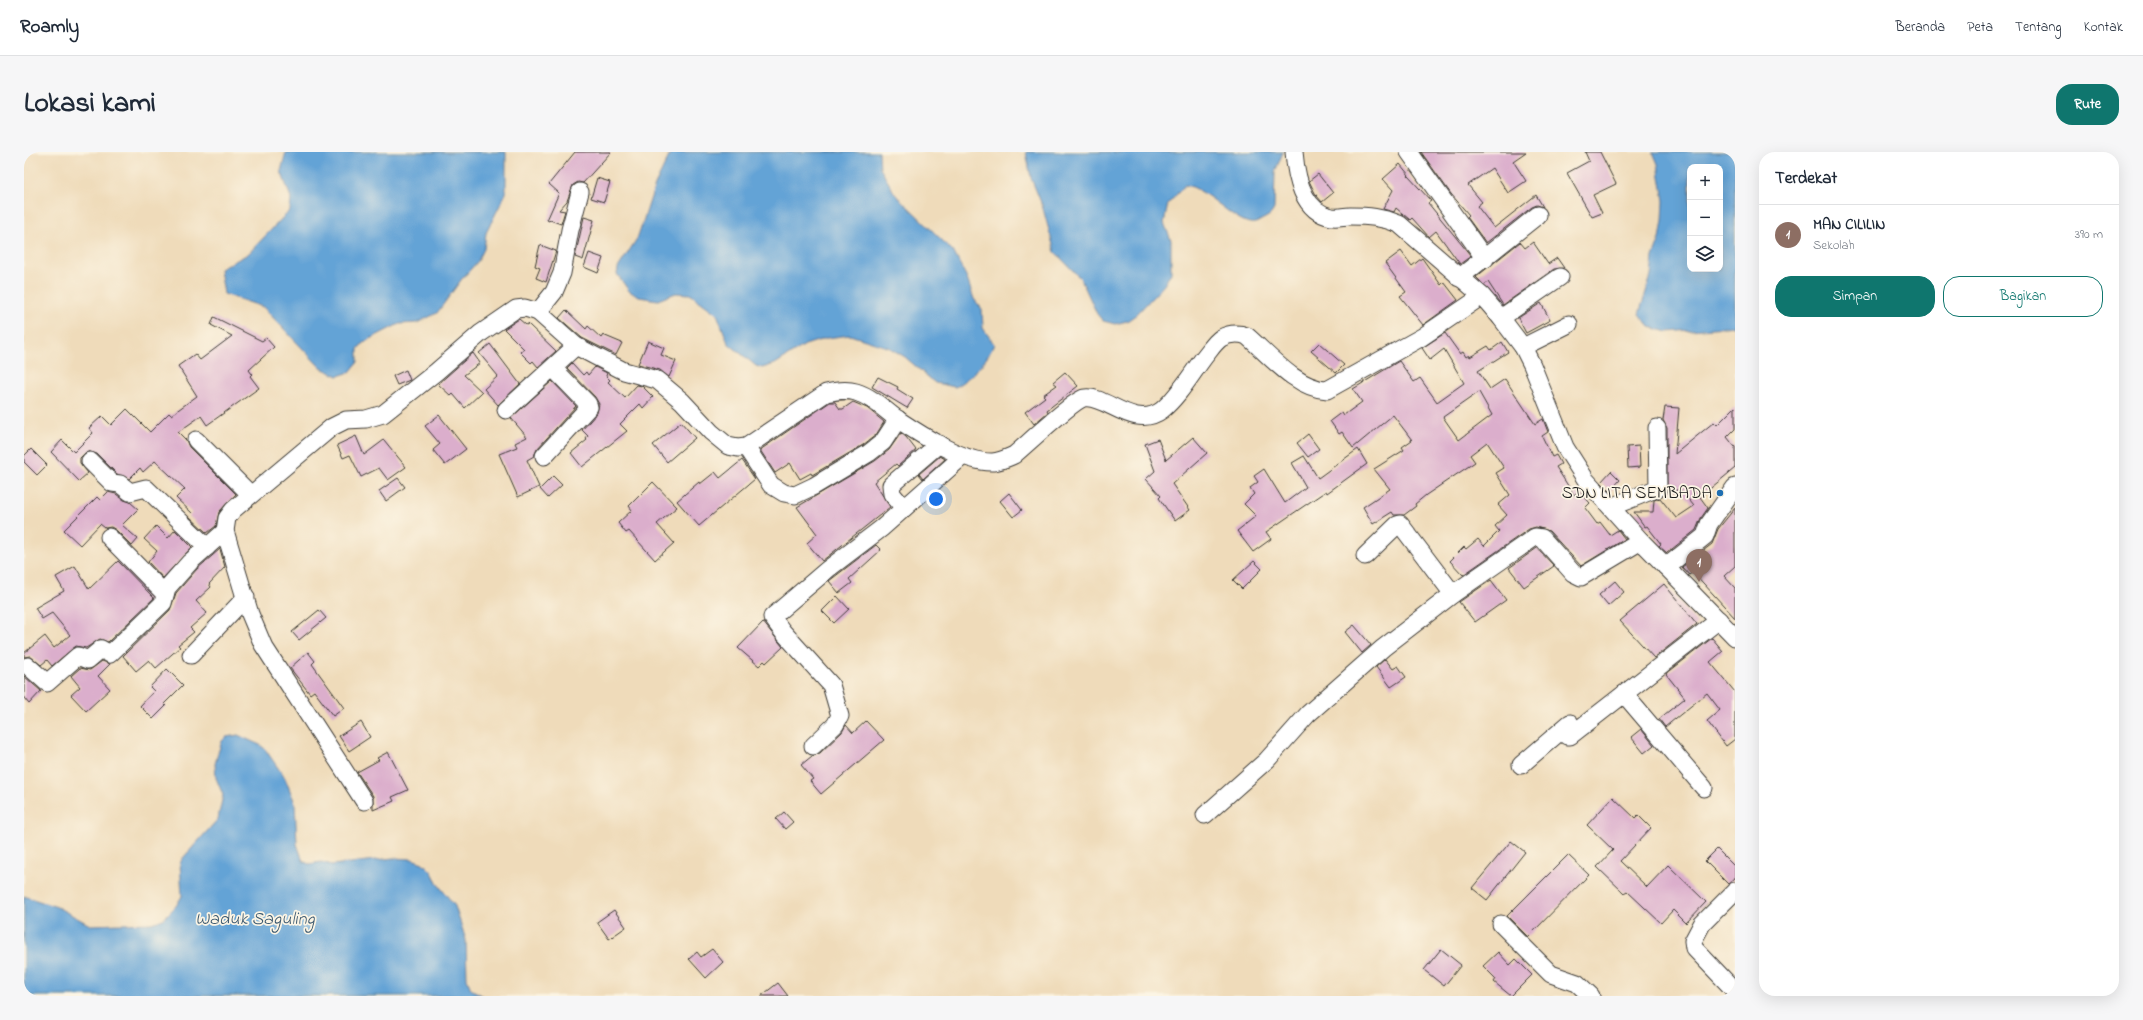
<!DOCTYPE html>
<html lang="id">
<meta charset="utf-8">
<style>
body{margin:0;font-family:"Indie Flower",sans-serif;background:#f6f6f7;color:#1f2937}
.controls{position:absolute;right:12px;top:12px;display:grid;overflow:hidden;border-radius:8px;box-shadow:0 4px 16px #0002}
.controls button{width:36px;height:36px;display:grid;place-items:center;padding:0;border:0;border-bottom:1px solid #e0e1e3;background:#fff;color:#1f2937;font:20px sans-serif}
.you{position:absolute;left:912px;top:347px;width:14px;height:14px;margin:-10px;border:3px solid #fff;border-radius:50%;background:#1a73e8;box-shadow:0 0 0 6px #1a73e833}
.badge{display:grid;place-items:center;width:26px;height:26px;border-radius:50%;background:#0f766e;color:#fff;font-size:13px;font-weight:700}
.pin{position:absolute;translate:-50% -33px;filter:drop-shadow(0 1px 2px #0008)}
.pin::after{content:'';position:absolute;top:21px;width:14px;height:12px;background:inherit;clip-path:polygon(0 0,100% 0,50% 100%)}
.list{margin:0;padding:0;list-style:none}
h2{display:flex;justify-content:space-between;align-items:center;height:52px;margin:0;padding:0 16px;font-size:17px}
h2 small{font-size:13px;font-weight:400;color:#747a83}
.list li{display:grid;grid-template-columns:26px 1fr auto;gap:12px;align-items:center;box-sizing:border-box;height:60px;padding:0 16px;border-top:1px solid #e0e1e3}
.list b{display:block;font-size:15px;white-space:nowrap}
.list p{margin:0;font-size:13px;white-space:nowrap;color:#747a83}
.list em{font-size:13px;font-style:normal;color:#747a83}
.actions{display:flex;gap:8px;padding:12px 16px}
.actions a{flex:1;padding:9px 0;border:1px solid #0f766e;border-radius:16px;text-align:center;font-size:14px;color:#0f766e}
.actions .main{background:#0f766e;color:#fff}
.icon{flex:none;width:22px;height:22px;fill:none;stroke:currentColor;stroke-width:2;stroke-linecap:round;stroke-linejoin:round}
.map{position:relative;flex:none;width:1711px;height:844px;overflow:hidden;border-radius:16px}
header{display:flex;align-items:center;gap:24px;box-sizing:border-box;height:56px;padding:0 20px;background:#fff;border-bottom:1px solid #e0e1e3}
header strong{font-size:19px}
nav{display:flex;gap:22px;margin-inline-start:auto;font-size:14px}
.intro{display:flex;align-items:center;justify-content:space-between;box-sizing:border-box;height:96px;padding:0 24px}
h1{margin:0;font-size:28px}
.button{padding:10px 18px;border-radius:16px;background:#0f766e;color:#fff;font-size:14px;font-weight:700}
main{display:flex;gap:24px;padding:0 24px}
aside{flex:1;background:#fff;border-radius:16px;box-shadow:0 4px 16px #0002}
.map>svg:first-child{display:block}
.water{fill:#64a3d6;stroke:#406079;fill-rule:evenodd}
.building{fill:#dbaecc;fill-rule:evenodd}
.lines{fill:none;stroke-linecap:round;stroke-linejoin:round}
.minor-casing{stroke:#3c3934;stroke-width:19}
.minor{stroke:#fff;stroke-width:17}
.poi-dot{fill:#1f6fb2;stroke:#fcf5e5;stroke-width:1.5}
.labels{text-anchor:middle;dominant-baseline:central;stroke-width:3.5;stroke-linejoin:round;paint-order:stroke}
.poi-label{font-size:17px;fill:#1c1c1c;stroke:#fcf5e5;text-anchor:end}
.water-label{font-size:18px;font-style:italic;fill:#3c5970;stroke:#fcf5e5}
</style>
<header>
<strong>Roamly</strong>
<nav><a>Beranda</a><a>Peta</a><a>Tentang</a><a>Kontak</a></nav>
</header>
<div class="intro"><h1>Lokasi kami</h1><a class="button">Rute</a></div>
<main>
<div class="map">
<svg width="1711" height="844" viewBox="0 0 1711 844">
<rect width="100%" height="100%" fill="#fcf5e5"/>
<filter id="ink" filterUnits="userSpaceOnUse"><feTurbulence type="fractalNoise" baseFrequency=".025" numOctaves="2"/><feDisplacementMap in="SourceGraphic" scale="8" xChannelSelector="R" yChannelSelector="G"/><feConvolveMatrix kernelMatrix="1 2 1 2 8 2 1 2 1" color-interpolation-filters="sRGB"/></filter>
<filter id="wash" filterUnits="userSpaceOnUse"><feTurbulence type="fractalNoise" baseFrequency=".012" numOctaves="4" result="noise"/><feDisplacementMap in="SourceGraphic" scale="16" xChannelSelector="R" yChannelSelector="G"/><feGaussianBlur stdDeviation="0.9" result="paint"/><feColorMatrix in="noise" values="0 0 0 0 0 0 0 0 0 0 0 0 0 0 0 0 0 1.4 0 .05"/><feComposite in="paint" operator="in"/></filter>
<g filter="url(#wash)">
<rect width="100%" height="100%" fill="#efdbba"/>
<g class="water">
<polygon points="262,0 482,0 482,41 462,81 460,97 454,109 437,128 413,161 393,171 375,172 340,190 334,197 334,210 326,220 314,224 297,216 239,155 200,142 196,117 224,102 266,58 267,46 257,19"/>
<path d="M647 0H855L856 16 871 42 929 99 942 124 950 147 958 157 959 176 970 192C963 210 948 225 931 235L911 231 881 205 866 196 826 183 803 186 781 193 751 212 738 216 732 214 704 191 693 162 666 142 652 141 634 148 615 145 605 139 593 122 594 116 614 85 631 33Z"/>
<path d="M1002 0H1259L1251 20 1250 57C1247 63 1245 64 1239 67 1237 68 1233 71 1231 71 1214 75 1182 35 1161 33L1144 52 1140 71 1147 88V121L1140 133 1113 162 1103 169 1091 172 1079 169 1073 162 1057 127 1031 100 1018 53 1007 26Z"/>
<path d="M1629 0H1711V174L1644 180 1626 175 1615 162 1627 124 1629 105 1636 87 1639 68 1640 49 1634 12ZM1666 15H1696V117H1666Z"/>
<polygon points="214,583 236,593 241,597 261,626 271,651 273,692 279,709 285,712 297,710 308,713 369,706 388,707 399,711 408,720 413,731 431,754 442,788 443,827 447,837 459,844 0,844 0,744 33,755 66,773 128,771 139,767 152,754 158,744 156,711 159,706 194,667 199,643 192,626 191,612 194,601 198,589 202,585"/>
</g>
<g id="blocks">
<g class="building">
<polygon points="551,0 587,0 559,31 554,30 549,33 543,49 535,58 541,59 537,72 526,68 525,69 523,68 535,41 525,32"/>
<polygon points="1397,0 1502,0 1489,9 1502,29 1484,41 1468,16 1444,33 1458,50 1453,54 1470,76 1512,43 1519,55 1513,53 1508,55 1462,91 1443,65 1445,63 1427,42"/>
<polygon points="1561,0 1576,0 1592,32 1569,43 1578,61 1568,65 1543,21 1565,9"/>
<polygon points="1376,12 1385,23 1384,24 1407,49 1404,51 1447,104 1436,112 1412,79 1405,85 1388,66 1386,68 1372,56 1370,60 1359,57 1369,38 1359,27"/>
<polygon points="1294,22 1309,41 1298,50 1292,43 1285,29"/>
<polygon points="573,26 586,30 580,50 567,46"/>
<polygon points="560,65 570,68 559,108 551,105"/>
<polygon points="1496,90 1501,96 1509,90 1524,112 1533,106 1540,116 1530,117 1479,153 1464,130 1460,133 1452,125"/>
<polygon points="516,93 532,99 522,130 512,126 516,116 511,114"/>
<polygon points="1377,99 1388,114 1398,106 1417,133 1420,130 1434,148 1399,173 1376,144 1382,140 1361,111"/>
<polygon points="565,101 579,106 574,121 560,115"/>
<polygon points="1517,151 1526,168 1502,181 1494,166"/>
<polygon points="542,158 562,177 564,174 577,186 579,183 598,191 592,203 558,186 535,166"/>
<polygon points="190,165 238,189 242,186 250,195 225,218 228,222 226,224 235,236 183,273 177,264 154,280 162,288 165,295 212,342 195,360 192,374 183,381 165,364 168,361 152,346 161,337 131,309 119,320 116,316 105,327 93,322 73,302 63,299 56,306 56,311 64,321 55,329 27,300 38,288 50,300 69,281 65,276 78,264 87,273 103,257 126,280 145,261 147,263 173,244 154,214 171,202 176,208 208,184 187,173"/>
<polygon points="495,167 502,173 504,172 532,199 514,215 509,209 507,211 496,200 500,197 480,177"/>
<path d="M1421 181 1436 202 1439 200 1442 205 1445 203 1446 205 1464 194 1467 198 1478 190 1484 200 1454 219 1466 237 1481 227 1511 272 1519 267 1524 280 1518 284 1528 305 1532 303 1537 312 1532 315 1550 343 1555 339 1566 351 1561 356 1573 372 1576 370 1586 383 1594 378 1601 387 1557 414 1525 379 1512 375 1505 377 1439 423 1426 409 1440 395 1442 397 1454 387 1460 394 1475 379 1471 374 1483 363 1474 353 1486 343 1472 321 1480 316 1463 290 1446 303 1451 310 1402 343 1391 352 1392 354 1380 363H1370L1368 360 1349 372 1339 355 1366 337 1350 317 1380 298 1378 295 1388 288 1369 263 1329 296 1318 280 1315 282 1306 269 1318 260 1320 263 1338 250 1329 237 1375 209 1390 230 1396 226 1413 250 1440 231 1420 197 1406 208 1398 196ZM1455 240 1468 263 1435 288 1419 265Z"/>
<polygon points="624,189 640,196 637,203 652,209 645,225 636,218 614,212"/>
<polygon points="1295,191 1320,213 1312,221 1287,199"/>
<polygon points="466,192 496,232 474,253 460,237 474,224 455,201"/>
<polygon points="449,201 456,211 440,223 458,240 441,256 429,242 427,244 414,232"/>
<polygon points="548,211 559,223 562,220 564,223 571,215 583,221 582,224 586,228 584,230 601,246 613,233 618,234 629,245 619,256 616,252 596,272 603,279 558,315 547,301 563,288 562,287 564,284 558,278 573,261 575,252 571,245 543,216"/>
<polygon points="382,218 386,228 373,233 369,224"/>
<polygon points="1041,220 1054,234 1023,258 1024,260 1010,272 1001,260 1021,245 1019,243 1033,233 1029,230"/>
<polygon points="854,225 874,235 873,237 889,247 883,256 848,235"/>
<polygon points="528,229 552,254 513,297 510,304 503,308 515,335 494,345 475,302 493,295 491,291 503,285 487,266"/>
<polygon points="806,250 811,250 816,257 819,257 829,250 843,256 860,270 852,283 839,293 788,323 787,321 776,327 766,311 751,321 736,298"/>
<polygon points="1641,255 1655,256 1651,302 1690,270 1693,273 1711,255 1711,277 1703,285 1711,295 1711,316 1676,345 1684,356 1677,366 1672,378 1643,401 1635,394 1637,392 1623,374 1621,375 1610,360 1629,360 1630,348 1636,346 1652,366 1670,354 1656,337 1643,341 1643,276 1639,268"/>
<polygon points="415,263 442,297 421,313 409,298 416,292 401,274"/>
<polygon points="657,270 671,286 643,310 629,293"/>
<polygon points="877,281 882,285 892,298 874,314 872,312 850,330 866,355 798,409 783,391 793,382 773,355 851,309 865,298"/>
<polygon points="1284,282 1295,297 1284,305 1273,291"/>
<polygon points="332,284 340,303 360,288 382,315 364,328 355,316 337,325 326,303 319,306 313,293"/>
<polygon points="1169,285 1183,301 1148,332 1166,358 1151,369 1135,346 1137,344 1122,327 1131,319 1121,292 1134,287 1142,308"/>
<polygon points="1615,294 1616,315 1604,316 1603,295"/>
<polygon points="7,297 23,313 13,323 0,310 0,304"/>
<polygon points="1334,297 1343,312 1303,341 1302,339 1242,380 1247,387 1229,400 1213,379 1232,364 1220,352 1230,342 1226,336 1234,330 1230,324 1240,317 1261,351 1282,335 1268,311 1280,304 1294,326"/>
<polygon points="916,304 921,307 899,327 895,322"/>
<polygon points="718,308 731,327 675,374 653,349 675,330 676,332 691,320 696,326"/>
<polygon points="1587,319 1596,328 1586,339 1577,330"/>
<polygon points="529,324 538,333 524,346 516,337"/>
<polygon points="374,326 381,335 362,349 355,339"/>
<polygon points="629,330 653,355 633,372 650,391 631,408 605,379 602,381 594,371 608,358 605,354"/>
<polygon points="84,340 92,342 100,348 106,350 114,357 98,373 114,387 108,394 92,378 87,375 81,376 76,372 56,393 40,378 73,345 76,348"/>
<polygon points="985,341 998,358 989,365 976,349"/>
<polygon points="1711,356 1711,414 1700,424 1711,436 1711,466 1669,420 1665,423 1658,415 1688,392 1694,377"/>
<polygon points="132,374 144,386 151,378 168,395 139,426 124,410 133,399 120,387"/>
<polygon points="852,393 857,398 825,427 828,431 815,441 805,429"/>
<polygon points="1513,396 1530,414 1500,435 1485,416"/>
<polygon points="196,397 201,415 185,432 187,435 172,449 183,461 166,476 170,480 154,493 156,495 132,516 125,508 112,519 99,504 146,458 152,441 173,417"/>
<polygon points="94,409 130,446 84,490 76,487 62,496 52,494 28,514 23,508 17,513 6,504 0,505 0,501 21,484 30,496 46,483 28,461 18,467 11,456 40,439 32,425 51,414 65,437"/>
<polygon points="1230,409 1238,417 1218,437 1209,428"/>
<polygon points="1467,428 1482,448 1451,470 1435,450"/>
<polygon points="1591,429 1600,440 1584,454 1575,443"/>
<polygon points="1640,432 1673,472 1630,506 1596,469"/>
<polygon points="813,444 825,457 810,471 798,459"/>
<polygon points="295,458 302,466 275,488 268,480"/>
<polygon points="739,470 759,495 742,511 740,509 735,514 714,496"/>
<polygon points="1330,473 1347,493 1338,501 1321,480"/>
<polygon points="1688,486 1699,499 1686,510 1711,540 1711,587 1702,594 1683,569 1696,558 1683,541 1641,575 1635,567 1661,546 1642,522"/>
<polygon points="284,500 291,509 288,512 320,556 309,564 290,539 286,542 266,516"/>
<polygon points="1361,507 1369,517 1374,514 1382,525 1367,535 1352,515"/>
<polygon points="78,509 86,512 74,524 86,537 62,559 47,543 56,535 47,524 56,516 66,518"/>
<polygon points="143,517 159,533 140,552 142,554 129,567 116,554 130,539 126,535"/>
<polygon points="0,524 17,539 5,552 0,546"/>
<polygon points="842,569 860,588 797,642 786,629 789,627 777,613 788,604 796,601 818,580 822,573 829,581"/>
<polygon points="337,570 346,585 325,599 315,584"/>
<polygon points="1617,577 1630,593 1620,601 1607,585"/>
<polygon points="364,600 384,638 368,645 370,649 349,658 349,644 333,620 355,608 353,606"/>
<polygon points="1589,645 1611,666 1614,663 1627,676 1596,709 1623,735 1644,713 1682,750 1662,771 1649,758 1637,771 1603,739 1600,741 1573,715 1589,698 1563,673"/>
<polygon points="760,660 769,670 761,677 752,667"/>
<polygon points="1487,689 1501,700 1463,748 1448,736"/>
<polygon points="1693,697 1711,715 1711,726 1704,732 1681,709"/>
<polygon points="1544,703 1565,723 1504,785 1483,764"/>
<polygon points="590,758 602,775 585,787 573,770"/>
<polygon points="688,797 699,810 682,826 665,807 673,800 677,805"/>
<polygon points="1417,797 1437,813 1420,834 1400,818"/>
<polygon points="1474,800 1486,813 1492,807 1508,823 1487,844 1470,830 1472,827 1459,814"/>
<polygon points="754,831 764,844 737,844"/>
</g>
</g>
</g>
<g filter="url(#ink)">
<use href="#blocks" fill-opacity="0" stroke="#3c3934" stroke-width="1"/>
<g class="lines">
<g class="minor-casing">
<g id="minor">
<path d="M1270 0C1272 24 1278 60 1308 65 1313 66 1320 64 1326 64 1344 64 1358 65 1375 72L1458 144 1477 166 1499 195 1508 213 1541 295 1562 328 1617 389 1711 485"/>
<polyline points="1385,0 1461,107"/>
<polyline points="1435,126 1514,63"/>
<polyline points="514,160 530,140 538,121 546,78 556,40"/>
<polyline points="1477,166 1536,125"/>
<polyline points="1499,195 1545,172"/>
<polyline points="482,258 552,194"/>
<polyline points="172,288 226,342"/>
<polyline points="722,295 747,333 760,341 771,343 790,334 845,301 859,290 874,267"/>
<polyline points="520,304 565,255 564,252 529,216"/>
<polyline points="66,309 88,331 96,332 106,340 122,336 183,395"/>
<polyline points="1587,355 1634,336 1633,276"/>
<polyline points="880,356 868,342 867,333 915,292"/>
<polyline points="85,385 141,442"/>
<polyline points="1341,404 1373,373 1376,372 1429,442 1511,385 1518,386 1549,421 1557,425 1617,389"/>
<polyline points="1642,415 1681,384 1685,372 1711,335"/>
<polyline points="167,503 222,445"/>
<polyline points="4,514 23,531 54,504 64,508 77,497 86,502 139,451 143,436 166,410 201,379"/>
<polyline points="1600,542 1680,636"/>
<polyline points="1538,578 1543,584 1546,584 1695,468"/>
<polyline points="789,594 811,573 816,564 807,533 759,480 748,465 804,417 858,376 939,304"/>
<polyline points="1497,613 1546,571"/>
<path d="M340 649 239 493 226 462 201 379 203 366 209 358 308 275 322 268 342 267 359 262 412 220 457 181 492 157 501 156 514 160 552 194 569 203 600 219 633 228 658 249 687 280 704 294 714 296 722 295 802 241C812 239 822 237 832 240 848 245 860 257 873 267 897 283 940 311 969 310 977 309 983 306 990 303 1002 293 1050 248 1060 246 1081 242 1110 279 1138 258 1155 244 1168 221 1181 204 1186 198 1191 190 1197 186 1206 181 1214 181 1223 184 1245 203 1273 237 1303 238L1398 185 1458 144"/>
<polyline points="1181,663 1243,608 1284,562 1359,496 1429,442"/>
<polyline points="1711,739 1678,772 1669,789 1670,796 1711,839"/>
<polyline points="1477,772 1527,822 1553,831 1567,844"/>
</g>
</g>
<use href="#minor" class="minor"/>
</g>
</g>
<circle class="poi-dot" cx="1696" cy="341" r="4"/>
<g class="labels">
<g class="poi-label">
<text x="1688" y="341">SDN LITA SEMBADA</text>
</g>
<g class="water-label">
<text x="231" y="768">Waduk Saguling</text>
</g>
</g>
</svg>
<div class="controls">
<button>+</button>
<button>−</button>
<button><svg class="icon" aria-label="layers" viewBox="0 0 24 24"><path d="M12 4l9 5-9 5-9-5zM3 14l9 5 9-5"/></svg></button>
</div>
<div class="you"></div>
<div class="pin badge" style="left:1675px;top:430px;background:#8d6e63">1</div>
</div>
<aside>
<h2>Terdekat<small></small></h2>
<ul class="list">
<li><span class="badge" style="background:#8d6e63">1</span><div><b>MAN CILILIN</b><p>Sekolah</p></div><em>390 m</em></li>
</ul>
<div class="actions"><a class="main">Simpan</a><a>Bagikan</a></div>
</aside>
</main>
